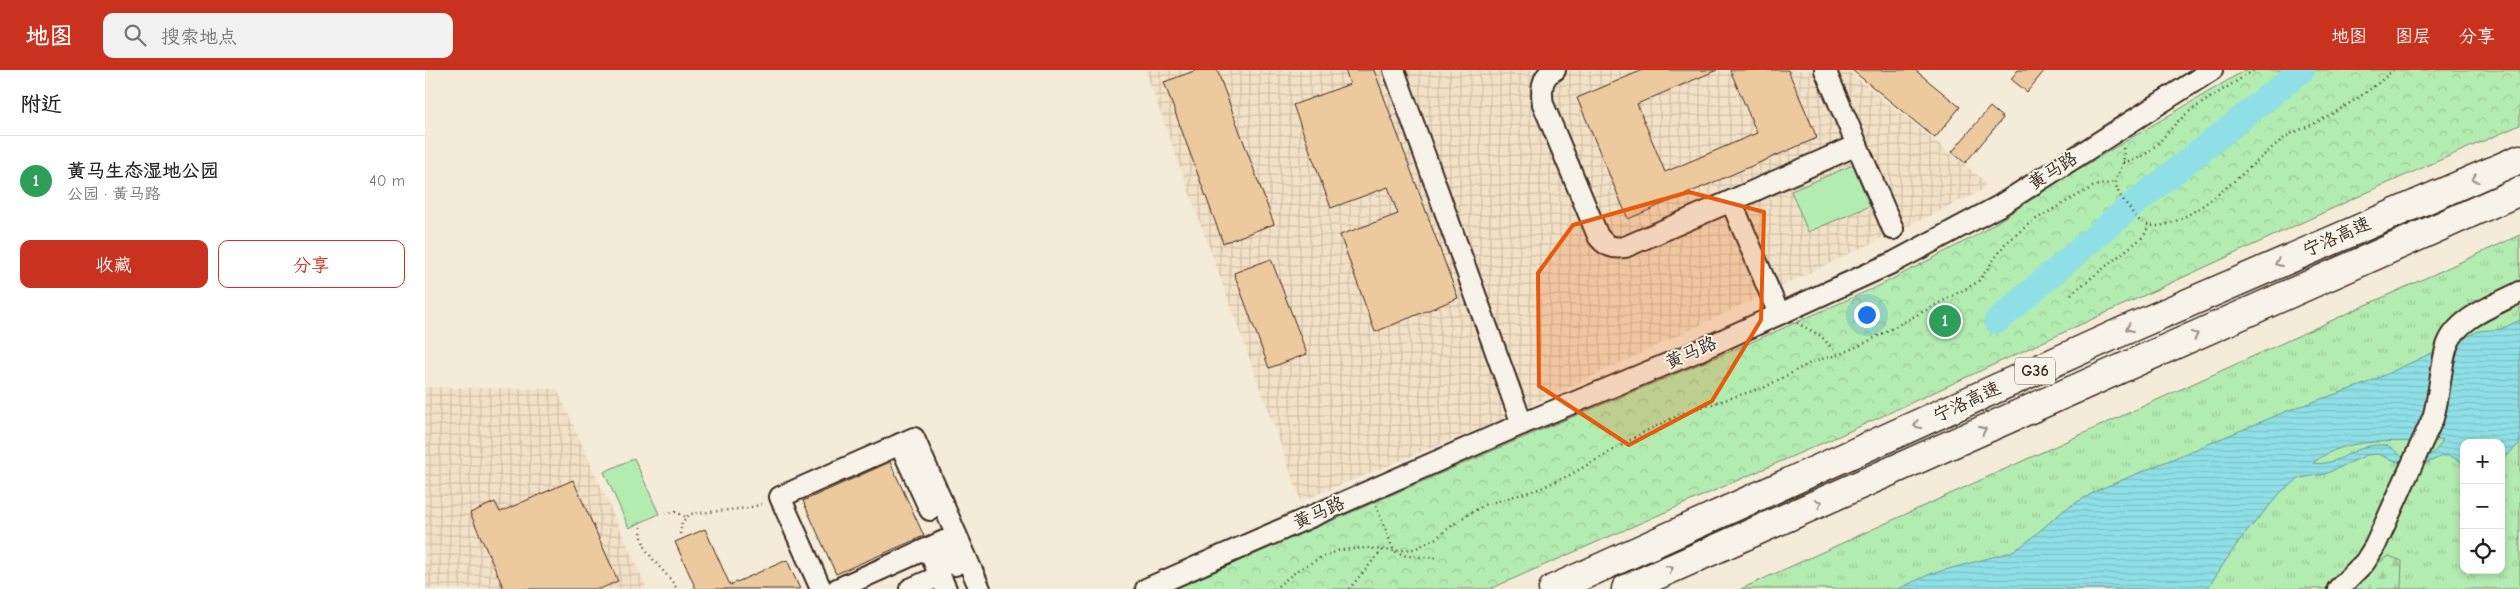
<!DOCTYPE html>
<html lang="zh">
<meta charset="utf-8">
<style>
body{margin:0;font-family:"Comic Neue","LXGW WenKai TC",sans-serif;background:#f2f2f2;color:#222}
.controls{position:absolute;right:15px;bottom:15px;display:grid;overflow:hidden;border-radius:10px;box-shadow:0 2px 8px #0003}
.controls button{width:45px;height:45px;display:grid;place-items:center;padding:0;border:0;border-bottom:1px solid #e0e0e0;background:#fff;color:#222;font:25px sans-serif}
.you{position:absolute;left:1441px;top:244px;width:18px;height:18px;margin:-12px;border:4px solid #fff;border-radius:50%;background:#1a73e8;box-shadow:0 0 0 8px #1a73e833}
.badge{display:grid;place-items:center;width:32px;height:32px;border-radius:50%;background:#c8321e;color:#fff;font-size:16px;font-weight:700}
.pin{position:absolute;translate:-50% -50%;border:2px solid #fff;box-shadow:0 1px 5px #0006}
.list{margin:0;padding:0;list-style:none}
h2{display:flex;justify-content:space-between;align-items:center;height:65px;margin:0;padding:0 20px;font-size:21px}
h2 small{font-size:16px;font-weight:400;color:#767676}
.list li{display:grid;grid-template-columns:32px 1fr auto;gap:15px;align-items:center;box-sizing:border-box;height:90px;padding:0 20px;border-top:1px solid #e0e0e0}
.list b{display:block;font-size:19px;white-space:nowrap}
.list p{margin:0;font-size:16px;white-space:nowrap;color:#767676}
.list em{font-size:16px;font-style:normal;color:#767676}
.actions{display:flex;gap:10px;padding:15px 20px}
.actions a{flex:1;padding:11px 0;border:1px solid #c8321e;border-radius:10px;text-align:center;font-size:18px;color:#c8321e}
.actions .main{background:#c8321e;color:#fff}
.icon{flex:none;width:28px;height:28px;fill:none;stroke:currentColor;stroke-width:2;stroke-linecap:round;stroke-linejoin:round}
.map{position:relative;flex:none;width:2095px;height:519px;overflow:hidden}
header{display:flex;align-items:center;gap:30px;box-sizing:border-box;height:70px;padding:0 25px;background:#c8321e;color:#fff}
header strong{font-size:24px}
nav{display:flex;gap:28px;margin-inline-start:auto;font-size:18px}
.search{width:350px;height:45px;background:#f2f2f2;display:flex;align-items:center;gap:12px;box-sizing:border-box;padding:0 18px;border-radius:10px;color:#767676;font-size:19px}
main{display:flex}
aside{flex:1;background:#fff}
.map>svg:first-child{display:block}
.industrial{fill:url(#industrial-grid)}
.grass{fill:url(#grass-tufts);stroke:#778b67;fill-rule:evenodd}
.forest{fill:url(#forest-firs);stroke:#778b67}
.park{fill:url(#park-crowns);stroke:#778b67}
.garden{fill:#b3ecb0;stroke:#778b67}
.water{fill:url(#water-rules);stroke:#6d9796;fill-rule:evenodd}
.lines{fill:none;stroke-linecap:round;stroke-linejoin:round}
.river{stroke:#8fe0e6;stroke-width:26}
.building{fill:#edca9e;stroke:#3b2a1e}
.minor-casing{stroke:#3b2a1e;stroke-width:24}
.highway-casing{stroke:#3b2a1e;stroke-width:31}
.path{stroke:#3b2a1e;stroke-width:2.5;stroke-dasharray:1 4;stroke-linecap:butt}
.minor{stroke:#f7f3e8;stroke-width:20}
.highway{stroke:#f7f3e8;stroke-width:28}
.oneway{stroke:#998e83}
.marked{fill:#e8590c;fill-opacity:0.2;stroke:#e8590c;stroke-width:4;stroke-linejoin:round}
.labels{text-anchor:middle;dominant-baseline:central;stroke-width:4;stroke-linejoin:round;paint-order:stroke}
.shield{fill:#f7f3e8;stroke:#73665b;stroke-width:1}
.shield-label{font-size:16px;font-weight:bold;fill:#3b2a1e}
.street-label{font-size:18px;fill:#3b2a1e;stroke:#f7f3e8}
</style>
<header>
<strong>地图</strong>
<div class="search"><svg class="icon" aria-label="search" viewBox="0 0 24 24"><circle cx="10" cy="10" r="6"/><path d="M15 15l6 6"/></svg>搜索地点</div>
<nav><a>地图</a><a>图层</a><a>分享</a></nav>
</header>
<main>
<aside>
<h2>附近<small></small></h2>
<ul class="list">
<li><span class="badge" style="background:#2e9e5b">1</span><div><b>黄马生态湿地公园</b><p>公园 · 黄马路</p></div><em>40 m</em></li>
</ul>
<div class="actions"><a class="main">收藏</a><a>分享</a></div>
</aside>
<div class="map">
<svg width="2095" height="519" viewBox="0 0 2095 519">
<defs>
<pattern id="industrial-grid" width="8" height="8" patternUnits="userSpaceOnUse" patternTransform="scale(1.25)"><rect width="8" height="8" fill="#f3e1c7"/><path d="M0 4h8M4 0v8" fill="none" stroke="#d1c1aa"/></pattern>
<pattern id="grass-tufts" width="24" height="20" patternUnits="userSpaceOnUse" patternTransform="scale(1.25)"><rect width="24" height="20" fill="#b3ecb0"/><path d="M3 7l-1-3M5 7V3M7 7l1-3M15 17l-1-3M17 17v-4M19 17l1-3" fill="none" stroke="#9bcb97"/></pattern>
<pattern id="forest-firs" width="22" height="20" patternUnits="userSpaceOnUse" patternTransform="scale(1.25)"><rect width="22" height="20" fill="#b3ecb0"/><path d="M5 1l3.5 6h-7zM16 11l3.5 6h-7z" fill="#9bcb97"/></pattern>
<pattern id="park-crowns" width="20" height="18" patternUnits="userSpaceOnUse" patternTransform="scale(1.25)"><rect width="20" height="18" fill="#b3ecb0"/><path d="M2 6a3 3 0 1 1 6 0M12 15a3 3 0 1 1 6 0" fill="none" stroke="#9bcb97"/></pattern>
<pattern id="water-rules" width="6" height="5" patternUnits="userSpaceOnUse" patternTransform="scale(1.25)"><rect width="6" height="5" fill="#8fe0e6"/><path d="M0 2.5h6" fill="none" stroke="#7cc0c5"/></pattern>
</defs>
<rect width="100%" height="100%" fill="#f5ebd9"/>
<filter id="ink" filterUnits="userSpaceOnUse"><feTurbulence type="fractalNoise" baseFrequency=".02" numOctaves="2"/><feDisplacementMap in="SourceGraphic" scale="10" xChannelSelector="R" yChannelSelector="G"/><feConvolveMatrix kernelMatrix="1 2 1 2 8 2 1 2 1" color-interpolation-filters="sRGB"/></filter>
<g filter="url(#ink)">
<g class="industrial">
<polygon points="720,0 1422,0 1561,112 1556,121 1078,349 876,431"/>
<polygon points="0,317 132,319 222,519 0,519"/>
</g>
<path class="grass" d="M2095 165V519H1316ZM2039 373H2076V500H2039Z"/>
<polygon class="forest" points="1964,486 1977,491 1976,519 1921,519 1935,505"/>
<polygon class="park" points="1820,0 2095,0 2095,55 1954,117 1416,365 1065,519 750,519 1111,362 1311,279 1458,214 1552,165 1649,102"/>
<g class="garden">
<polygon points="1428,95 1445,136 1383,162 1366,121"/>
<polygon points="209,388 234,444 204,458 179,402"/>
</g>
<path class="water" d="M2095 250V373L2076 391V373H2039V393L2025 386H2017L1996 396 1978 394 1953 384 1942 385 1900 404 1875 408 1857 421 1814 471 1782 519H1473L1505 504 1586 482 1598 475 1639 440 1673 420 1867 339 1940 314 2054 261 2076 259ZM2018 369C2012 384 1996 393 1980 388 1970 384 1969 374 1954 375 1929 375 1913 397 1888 393 1926 362 1973 376 2018 369Z"/>
<g class="lines">
<polyline class="river" points="1572,251 1699,142 1877,0"/>
</g>
<g class="building">
<polygon points="772,0 792,0 849,154 798,173 739,12"/>
<polygon points="920,0 949,0 1033,228 950,262 915,165 973,144 963,117 906,138 868,35 925,14"/>
<polygon points="1218,0 1292,0 1212,34 1240,102 1332,63 1305,0 1363,0 1392,68 1203,149 1152,28"/>
<polygon points="1427,0 1490,0 1535,37 1510,68"/>
<polygon points="1593,0 1620,0 1602,22 1586,9"/>
<polygon points="1565,37 1578,48 1540,93 1527,82"/>
<polygon points="846,189 882,284 844,298 809,203"/>
<polygon points="465,392 499,466 411,504 378,431"/>
<polygon points="148,410 193,511 175,519 79,519 45,443 70,432 75,442"/>
<polygon points="280,459 305,515 362,490 375,519 271,519 250,472"/>
</g>
<g class="lines">
<g class="minor-casing">
<g id="minor">
<polyline points="969,0 1097,354"/>
<path d="M1130 0C1116 5 1116 22 1118 34L1173 166C1180 176 1188 179 1200 177L1306 131"/>
<polyline points="1400,0 1468,159"/>
<polyline points="1354,244 1306,131 1432,75"/>
<polyline points="475,374 505,440"/>
<polyline points="503,479 521,519"/>
<polyline points="396,519 355,427 489,368 555,519"/>
<polyline points="412,519 519,471 530,495"/>
<polyline points="485,519 515,506"/>
<polyline points="721,519 1097,354 1271,282 1469,192 1574,136 1787,0"/>
<path d="M1913 519 1940 492 1950 476 2008 348C2015 325 2015 298 2022 276 2031 248 2071 235 2095 222"/>
</g>
</g>
<g class="highway-casing">
<g id="highway">
<polyline points="1128,519 1696,262 2095,89"/>
<polyline points="1201,519 2095,121"/>
</g>
</g>
<g class="path">
<path d="M1698 78C1704 106 1676 104 1703 136 1707 142 1712 150 1718 153 1755 173 1833 85 1862 66 1870 61 1881 58 1890 53 1917 39 1945 22 1968 0"/>
<path d="M1698 92C1730 89 1740 59 1764 42 1785 27 1808 14 1829 0"/>
<polyline points="1646,224 1719,166 1724,156"/>
<polyline points="1372,253 1396,266 1413,285"/>
<polyline points="951,436 969,481 981,486 1013,488"/>
<polyline points="240,443 251,442 261,447"/>
<path d="M216 457C216 486 239 497 252 519"/>
<polyline points="255,464 257,452 265,444 323,438 340,433"/>
<polyline points="849,519 873,500 895,488 915,480 942,478 969,481 989,479 1010,469 1034,450 1059,435 1114,419 1145,405 1221,361 1256,344 1340,317 1389,291 1413,285 1438,274 1553,212 1580,174 1606,152 1669,116 1690,112"/>
<polyline points="924,519 957,480"/>
</g>
<use href="#minor" class="minor"/>
<use href="#highway" class="highway"/>
</g>
<defs><path id="oneway-chevron" d="M-2-3.5L2.5 0L-2 3.5" fill="none" stroke-width="1.6" stroke-linecap="round" stroke-linejoin="round" transform="scale(1.25)"/></defs>
<g class="oneway">
<use href="#oneway-chevron" transform="translate(2050 109) rotate(157)"/>
<use href="#oneway-chevron" transform="translate(1853 193) rotate(156)"/>
<use href="#oneway-chevron" transform="translate(1704 258) rotate(156)"/>
<use href="#oneway-chevron" transform="translate(1770 265) rotate(-24)"/>
<use href="#oneway-chevron" transform="translate(1492 355) rotate(155)"/>
<use href="#oneway-chevron" transform="translate(1558 360) rotate(-24)"/>
<use href="#oneway-chevron" transform="translate(1394 433) rotate(-24)"/>
<use href="#oneway-chevron" transform="translate(1245 499) rotate(-24)"/>
</g>
</g>
<path class="marked" d="M1264 122 1339 142 1336 250 1287 331 1204 375 1114 316 1113 203 1148 155Z"/>
<g class="labels">
<rect class="shield" x="1590" y="287.5" width="40" height="27" rx="4"/>
<g class="shield-label">
<text x="1610" y="301">G36</text>
</g>
<g class="street-label">
<text transform="translate(1628 101) rotate(-33)">黄马路</text>
<text transform="translate(1912 167) rotate(-24)">宁洛高速</text>
<text transform="translate(1266 283) rotate(-24)">黄马路</text>
<text transform="translate(1542 332) rotate(-25)">宁洛高速</text>
<text transform="translate(894 443) rotate(-24)">黄马路</text>
</g>
</g>
</svg>
<div class="controls">
<button>+</button>
<button>−</button>
<button><svg class="icon" aria-label="locate" viewBox="0 0 24 24"><circle cx="12" cy="12" r="6"/><path d="M12 2v4M12 18v4M2 12h4M18 12h4"/></svg></button>
</div>
<div class="you"></div>
<div class="pin badge" style="left:1520px;top:251px;background:#2e9e5b">1</div>
</div>
</main>
